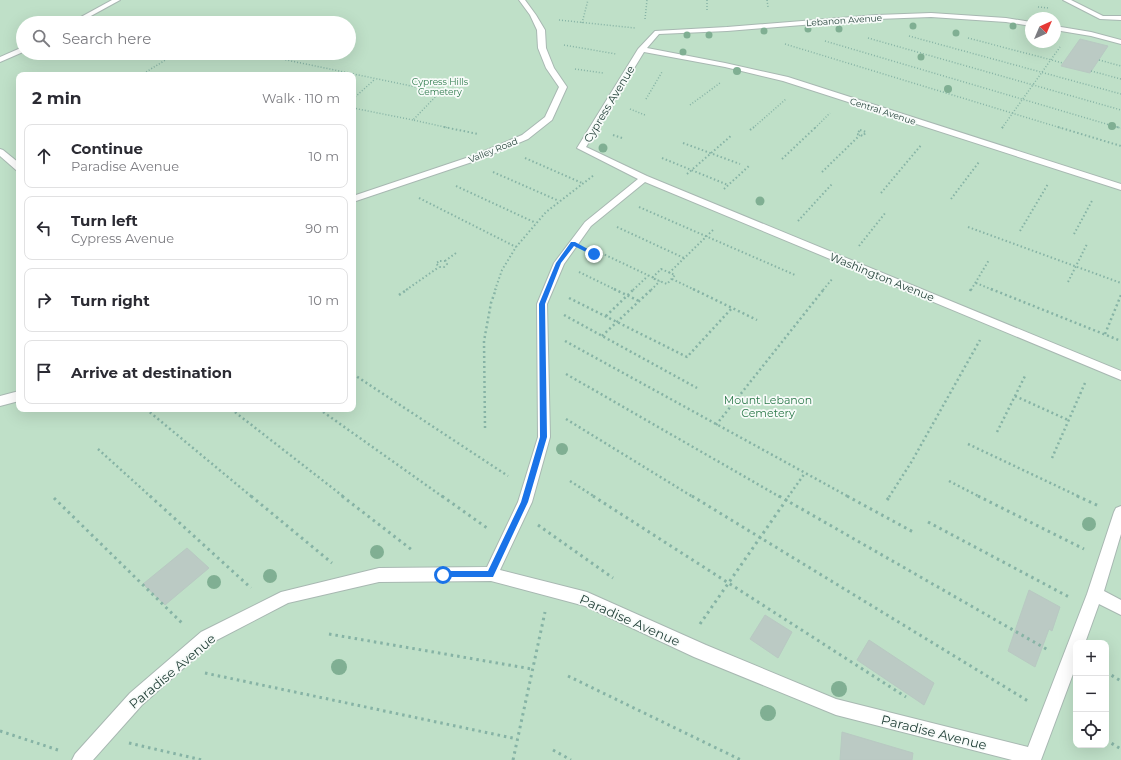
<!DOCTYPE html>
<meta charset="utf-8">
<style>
body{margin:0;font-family:Montserrat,sans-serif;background:#f7f7f7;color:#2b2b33}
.controls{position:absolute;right:12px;bottom:12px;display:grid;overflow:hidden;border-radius:8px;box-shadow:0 4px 16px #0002}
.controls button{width:36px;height:36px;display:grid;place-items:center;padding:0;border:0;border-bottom:1px solid #e1e1e2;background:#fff;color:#2b2b33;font:20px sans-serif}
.compass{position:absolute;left:1025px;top:12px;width:36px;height:36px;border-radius:50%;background:#fff;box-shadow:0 4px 16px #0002;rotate:44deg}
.stop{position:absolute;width:12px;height:12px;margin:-9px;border:3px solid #1a73e8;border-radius:50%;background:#fff}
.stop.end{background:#1a73e8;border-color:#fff;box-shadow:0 1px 4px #0008}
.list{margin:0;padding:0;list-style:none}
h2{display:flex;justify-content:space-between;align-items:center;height:52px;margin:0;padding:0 16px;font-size:17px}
h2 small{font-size:13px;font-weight:400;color:#7c7c81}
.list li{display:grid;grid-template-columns:26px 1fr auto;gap:12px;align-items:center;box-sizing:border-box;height:64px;margin:0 8px 8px;padding:0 8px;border:1px solid #e1e1e2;border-radius:8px}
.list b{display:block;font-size:15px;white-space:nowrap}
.list p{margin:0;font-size:13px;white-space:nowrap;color:#7c7c81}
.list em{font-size:13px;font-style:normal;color:#7c7c81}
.icon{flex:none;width:22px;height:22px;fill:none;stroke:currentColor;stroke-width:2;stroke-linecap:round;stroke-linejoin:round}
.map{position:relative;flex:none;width:1121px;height:760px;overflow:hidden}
.search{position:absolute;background:#fff;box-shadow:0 4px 16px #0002;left:16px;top:16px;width:340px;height:44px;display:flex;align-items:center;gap:10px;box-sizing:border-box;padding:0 14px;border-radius:22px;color:#7c7c81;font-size:15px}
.panel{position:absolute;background:#fff;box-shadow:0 4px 16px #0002;left:16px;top:72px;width:340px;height:340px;border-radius:8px}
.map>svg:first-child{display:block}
.green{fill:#bfe0c8;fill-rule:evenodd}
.building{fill:#bbcac4;stroke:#b8c9c2}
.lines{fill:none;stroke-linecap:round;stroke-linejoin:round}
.lane-casing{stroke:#a8b8b2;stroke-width:2}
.path-far3{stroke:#86b3a5;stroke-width:1.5;stroke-dasharray:1 2;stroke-linecap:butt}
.path-far2{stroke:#86b3a5;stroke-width:2;stroke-dasharray:1.5 2.5;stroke-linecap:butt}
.path-far1{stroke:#86b3a5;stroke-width:2.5;stroke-dasharray:2 3;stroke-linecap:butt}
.path{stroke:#86b3a5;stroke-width:3;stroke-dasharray:2.5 4;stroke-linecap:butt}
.lane{fill:#fff;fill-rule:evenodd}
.tree{fill:#80af93}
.route{fill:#1a73e8}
.labels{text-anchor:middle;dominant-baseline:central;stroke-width:3.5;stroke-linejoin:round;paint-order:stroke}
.far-street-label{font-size:9px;fill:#24423a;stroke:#f7fbf9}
.far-park-label{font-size:9px;fill:#2d7a4b;stroke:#f7fbf9}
.street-label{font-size:11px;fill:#24423a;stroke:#f7fbf9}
.park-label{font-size:11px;fill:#2d7a4b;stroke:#f7fbf9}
.near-street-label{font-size:13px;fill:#24423a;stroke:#f7fbf9}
</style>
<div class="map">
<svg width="1121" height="760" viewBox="0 0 1121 760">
<rect width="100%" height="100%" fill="#e6efeb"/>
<path class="green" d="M0 0H1121V760H0ZM1031 18H1055V42H1031ZM23 23H349V53H23ZM19 75H353V409H19ZM1076 643H1106V745H1076Z"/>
<g class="building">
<polygon points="1080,39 1108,46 1090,73 1061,66"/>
<polygon points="187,548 209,568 165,605 143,584"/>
<polygon points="1029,590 1060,607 1052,631 1049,629 1035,667 1008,651"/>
<polygon points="765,615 792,632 778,658 750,639"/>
<polygon points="869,640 934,683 924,705 857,660"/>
<polygon points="842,732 913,753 912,760 840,760"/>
</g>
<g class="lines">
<g class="lane-casing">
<g id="lane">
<polygon points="112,0 120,0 78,23 70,23"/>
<polygon points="519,0 525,0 536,15 545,30 546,48 554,68 567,87 552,120 528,139 481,159 353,202 353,196 475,155 522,135 545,117 559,87 546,68 538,48 537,30 530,15"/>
<polygon points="1063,0 1071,0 1103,16 1121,16 1121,20 1100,19"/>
<polygon points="931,13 1006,18 1031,22 1031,26 1006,22 931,17 877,19 727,31 659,34 647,48 725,63 788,77 1121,184 1121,190 783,81 725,67 644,52 586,147 647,176 1121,371 1121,380 645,182 591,226 564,264 547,304 550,437 532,502 500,570 587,592 706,645 836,699 1028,747 1087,594 1114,512 1116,508 1121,506 1121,534 1104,591 1121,600 1121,615 1099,604 1085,643 1076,643 1076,666 1041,760 1012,760 836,715 694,657 585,606 491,581 379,582 288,603 213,642 142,705 93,760 72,760 75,754 130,693 201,632 281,592 379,568 487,567 518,502 538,437 537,304 554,263 585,222 638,179 577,148 638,49 655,31 727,27 877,15"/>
<polygon points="1055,26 1091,32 1121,40 1121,44 1091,36 1055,30"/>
<polygon points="23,47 23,52 0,62 0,57"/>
<polygon points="0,149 3,150 19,163 19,171 16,170 0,156"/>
<polygon points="19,391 19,401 0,406 0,396"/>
</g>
</g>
<g class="path-far3">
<polyline points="707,0 707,11"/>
<polyline points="767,0 768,7"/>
<polyline points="1038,7 1049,8"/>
<polyline points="645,19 647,0"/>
<polyline points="559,20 635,28"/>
<polyline points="582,23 588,0"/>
<polyline points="909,36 1121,94"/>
<polyline points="868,38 1121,110"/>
<polyline points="968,38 1063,63"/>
<polyline points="825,41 1120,128"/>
<polyline points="1032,42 1049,47"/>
<polyline points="785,44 1061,128"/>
<polyline points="564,45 616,54"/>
<polyline points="253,53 440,92 413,120 449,128"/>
<polyline points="1099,60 1121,66"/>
<polyline points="575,69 603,73"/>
<polyline points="1091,71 1121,79"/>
<polyline points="141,75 177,53"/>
<polyline points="353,99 375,79"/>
<polyline points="646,99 662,72"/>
<polyline points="690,105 720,83"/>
<polyline points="353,108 413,120"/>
<polyline points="630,109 645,115"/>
<polyline points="753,128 786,99"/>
<polyline points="815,128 830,113"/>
<polyline points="1002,128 1060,47"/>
</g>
<g class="path-far2">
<polyline points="444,127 478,134"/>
<polyline points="1058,127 1121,146"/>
<polyline points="1117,127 1121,128"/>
<polyline points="1002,128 1003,127"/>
<polyline points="750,130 754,127"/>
<polygon points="860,130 866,132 863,136 857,134"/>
<polyline points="613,135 622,138"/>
<polyline points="683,143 740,164"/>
<polyline points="525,158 582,183"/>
<polyline points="662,158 728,185"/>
<polyline points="782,159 816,127"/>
<polyline points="493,172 559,201"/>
<polyline points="822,172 860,135"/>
<polyline points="687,174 732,135"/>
<polyline points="456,186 536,223"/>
<polyline points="724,189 750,165"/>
<polyline points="881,193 922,144"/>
<polyline points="419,198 516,247"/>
<polyline points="951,199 979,162"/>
<polyline points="639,207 795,275"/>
<polyline points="798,221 832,184"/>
<polyline points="617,227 684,258"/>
<polyline points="968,227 1121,283"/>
<polyline points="1020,231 1048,184"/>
<polyline points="1074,234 1093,199"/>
<polyline points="859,246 886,212"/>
<polyline points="591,253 594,254 597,251 656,279"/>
<polygon points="440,261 445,261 447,264 444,267 439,267 436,263"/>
<polyline points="445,261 456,253"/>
<polygon points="661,269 675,275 667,284 652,278"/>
<polyline points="579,272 616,290"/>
<polyline points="669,273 714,229"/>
<polyline points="672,279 695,290"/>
<polyline points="1068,282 1087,244"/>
<polyline points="976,283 993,290"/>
<polyline points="406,290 439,267"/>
<polyline points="495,290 502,270 516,247 546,212 594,175"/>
<polyline points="633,290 648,276"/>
<polyline points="651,290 660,281"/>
<polyline points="823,290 833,278"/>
<polyline points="971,290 989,260"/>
</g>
<g class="path-far1">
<polyline points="614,289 639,301"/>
<polyline points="693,289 757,320"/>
<polyline points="991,289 1121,341"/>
<polyline points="970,291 971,289"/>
<polyline points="399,295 408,289"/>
<polyline points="569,298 687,357 732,308"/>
<polyline points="564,315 697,388"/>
<polyline points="606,316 634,289"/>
<polyline points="1105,334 1121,295"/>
<polyline points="602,336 652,289"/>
<polyline points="565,341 849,497"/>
<polyline points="353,374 508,476"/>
<polyline points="566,374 780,497"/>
<polyline points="1015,396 1068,420"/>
<polyline points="146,409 252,497"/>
<polyline points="231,409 344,497"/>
<polyline points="319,409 443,497"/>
<polyline points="566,419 693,497"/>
<polyline points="716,425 824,289"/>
<polyline points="485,428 484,341 491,303 496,289"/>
<polyline points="997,432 1025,376"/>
<polyline points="968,444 1080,497"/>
<polyline points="98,449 151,497"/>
<polyline points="1052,458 1085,383"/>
<polyline points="570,481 595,497"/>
<polyline points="949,481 980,497"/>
<polyline points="788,497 805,473"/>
<polyline points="889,497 912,461 980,340"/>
</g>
<g class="path">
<polyline points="150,496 251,588"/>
<polyline points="251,496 332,563"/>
<polyline points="342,496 412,550"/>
<polyline points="442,496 487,528"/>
<polyline points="593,496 906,697"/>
<polyline points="692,496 1028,701"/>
<polyline points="779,496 1048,650"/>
<polyline points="847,496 915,533"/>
<polyline points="978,496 1084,549"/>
<polyline points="1077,496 1099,506"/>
<polyline points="54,498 184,625"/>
<polyline points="887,500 890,496"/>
<polyline points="928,522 1069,597"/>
<polyline points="538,525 613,578"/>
<polyline points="700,624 789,496"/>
<polyline points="329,634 532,669"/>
<polyline points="1106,672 1121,681"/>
<polyline points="205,673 517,739"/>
<polyline points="568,676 741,760"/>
<polyline points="0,731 58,750"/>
<polyline points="1106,740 1121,749"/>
<polyline points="129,743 202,760"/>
<polyline points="553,750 571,760"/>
<polyline points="513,760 545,612"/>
</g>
<use href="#lane" class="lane"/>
</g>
<g class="tree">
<circle cx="913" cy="26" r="3.5"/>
<circle cx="1013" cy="26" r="3.5"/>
<circle cx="808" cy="29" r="3.5"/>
<circle cx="839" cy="29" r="3.5"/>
<circle cx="764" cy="31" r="3.5"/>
<circle cx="956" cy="33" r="3.5"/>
<circle cx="687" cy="35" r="3.5"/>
<circle cx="709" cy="35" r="3.5"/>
<circle cx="683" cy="52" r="3.5"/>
<circle cx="921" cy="57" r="3.5"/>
<circle cx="737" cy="71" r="4"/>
<circle cx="948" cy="89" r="4"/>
<circle cx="1112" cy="126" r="4"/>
<circle cx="603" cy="148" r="4.5"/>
<circle cx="760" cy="201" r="4.5"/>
<circle cx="562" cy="449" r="6"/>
<circle cx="1089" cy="524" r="7"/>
<circle cx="377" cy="552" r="7"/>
<circle cx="270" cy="576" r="7"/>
<circle cx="214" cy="582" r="7"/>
<circle cx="339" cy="667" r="8"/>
<circle cx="839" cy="689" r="8"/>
<circle cx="768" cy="713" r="8"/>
</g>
<polygon class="route" points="571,242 575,242 597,254 592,255 574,246 561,263 545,304 547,437 528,502 493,577 440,577 440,572 443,571 488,571 521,502 540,437 539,304 556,263"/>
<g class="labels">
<g class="far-street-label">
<text transform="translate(844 20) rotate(-4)">Lebanon Avenue</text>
<text transform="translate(883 111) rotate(18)">Central Avenue</text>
<text transform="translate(493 150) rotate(-22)">Valley Road</text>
</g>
<g class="far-park-label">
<text x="440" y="81">Cypress Hills<tspan x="440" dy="10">Cemetery</tspan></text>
</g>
<g class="street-label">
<text transform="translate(609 104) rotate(-59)">Cypress Avenue</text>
<text transform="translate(882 277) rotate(22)">Washington Avenue</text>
</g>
<g class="park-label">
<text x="768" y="400">Mount Lebanon<tspan x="768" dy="13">Cemetery</tspan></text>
</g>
<g class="near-street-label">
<text transform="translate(630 620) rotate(24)">Paradise Avenue</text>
<text transform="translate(172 671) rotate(-40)">Paradise Avenue</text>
<text transform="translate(934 732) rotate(14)">Paradise Avenue</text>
</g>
</g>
</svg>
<div class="controls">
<button>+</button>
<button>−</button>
<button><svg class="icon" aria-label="locate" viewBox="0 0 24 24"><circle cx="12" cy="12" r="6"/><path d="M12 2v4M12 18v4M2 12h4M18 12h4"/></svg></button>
</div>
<svg class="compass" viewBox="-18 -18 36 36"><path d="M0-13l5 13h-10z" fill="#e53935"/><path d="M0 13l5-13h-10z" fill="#7c7c81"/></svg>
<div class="stop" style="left:443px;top:575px"></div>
<div class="stop end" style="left:594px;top:254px"></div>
<div class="search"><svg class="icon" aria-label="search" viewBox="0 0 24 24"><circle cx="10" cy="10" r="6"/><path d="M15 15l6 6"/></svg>Search here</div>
<section class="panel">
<h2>2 min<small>Walk · 110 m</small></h2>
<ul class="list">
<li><svg class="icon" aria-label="ahead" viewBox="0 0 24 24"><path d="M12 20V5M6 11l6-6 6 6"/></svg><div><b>Continue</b><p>Paradise Avenue</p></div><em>10 m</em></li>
<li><svg class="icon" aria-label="left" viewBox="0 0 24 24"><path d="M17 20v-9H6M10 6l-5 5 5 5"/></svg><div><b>Turn left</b><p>Cypress Avenue</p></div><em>90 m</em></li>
<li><svg class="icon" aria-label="right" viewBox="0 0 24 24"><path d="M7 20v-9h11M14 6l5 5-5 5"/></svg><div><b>Turn right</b></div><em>10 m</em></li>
<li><svg class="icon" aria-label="arrive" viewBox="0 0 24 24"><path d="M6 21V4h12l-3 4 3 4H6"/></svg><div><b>Arrive at destination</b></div></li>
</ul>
</section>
</div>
